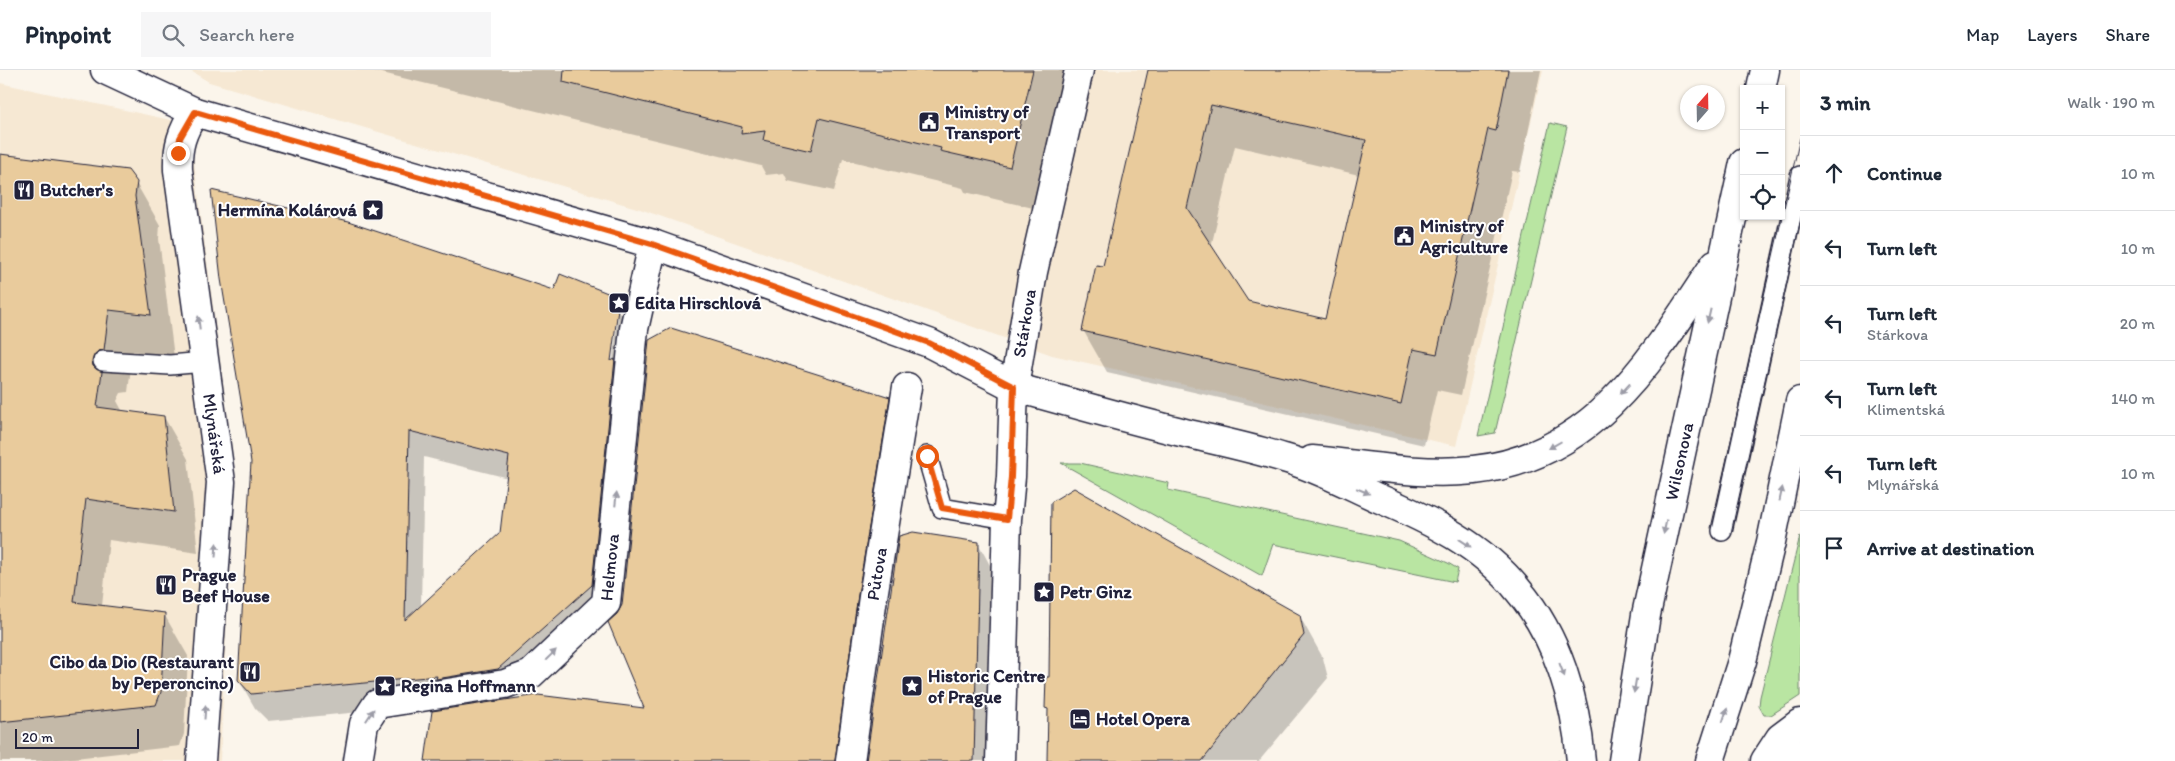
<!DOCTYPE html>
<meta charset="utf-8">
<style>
body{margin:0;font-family:Itim,sans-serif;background:#f6f6f7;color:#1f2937}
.controls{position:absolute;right:15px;top:15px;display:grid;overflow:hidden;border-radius:0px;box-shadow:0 1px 4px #0004}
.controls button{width:45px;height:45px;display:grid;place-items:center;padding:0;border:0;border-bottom:1px solid #e0e1e3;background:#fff;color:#1f2937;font:25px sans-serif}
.compass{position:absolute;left:1680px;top:15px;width:45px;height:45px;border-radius:50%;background:#fff;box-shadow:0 1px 4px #0004;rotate:20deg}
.scale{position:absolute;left:15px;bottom:12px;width:124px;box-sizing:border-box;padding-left:5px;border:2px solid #22223b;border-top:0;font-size:14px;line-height:18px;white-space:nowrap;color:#22223b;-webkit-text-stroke:4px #fff;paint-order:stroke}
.stop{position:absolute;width:15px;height:15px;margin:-11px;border:4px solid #ea580c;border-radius:50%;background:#fff}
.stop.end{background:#ea580c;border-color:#fff;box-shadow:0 1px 5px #0008}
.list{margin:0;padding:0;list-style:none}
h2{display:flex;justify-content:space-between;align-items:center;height:65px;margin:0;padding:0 20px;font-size:21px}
h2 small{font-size:16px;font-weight:400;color:#747a83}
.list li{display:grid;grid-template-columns:32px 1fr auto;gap:15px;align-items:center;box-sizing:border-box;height:75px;padding:0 20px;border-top:1px solid #e0e1e3}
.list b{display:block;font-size:19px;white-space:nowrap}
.list p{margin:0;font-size:16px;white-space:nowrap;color:#747a83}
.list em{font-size:16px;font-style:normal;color:#747a83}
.icon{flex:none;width:28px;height:28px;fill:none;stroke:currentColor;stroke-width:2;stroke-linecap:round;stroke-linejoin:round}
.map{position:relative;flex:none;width:1800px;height:691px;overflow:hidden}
header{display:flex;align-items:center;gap:30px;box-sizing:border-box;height:70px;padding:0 25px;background:#fff;border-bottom:1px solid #e0e1e3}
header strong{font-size:24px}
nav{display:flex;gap:28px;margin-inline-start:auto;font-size:18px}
.search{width:350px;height:45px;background:#f6f6f7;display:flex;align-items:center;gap:12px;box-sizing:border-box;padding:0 18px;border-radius:0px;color:#747a83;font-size:19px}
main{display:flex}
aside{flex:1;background:#fff}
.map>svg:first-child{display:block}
.built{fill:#f6e8d3}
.green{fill:#b9e5a2;stroke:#6e846e}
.shadow{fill:#0003;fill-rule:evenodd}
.building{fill:#e9cb9c;stroke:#22223b;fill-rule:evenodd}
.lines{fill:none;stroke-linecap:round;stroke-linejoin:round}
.service-casing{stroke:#22223b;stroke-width:22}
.pedestrian-casing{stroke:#22223b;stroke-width:31}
.minor-casing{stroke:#22223b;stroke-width:31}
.tertiary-casing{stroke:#22223b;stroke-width:31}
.secondary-casing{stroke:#22223b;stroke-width:31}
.service{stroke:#fff;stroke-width:19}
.pedestrian{stroke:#fff;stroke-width:28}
.minor{stroke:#fff;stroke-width:28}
.tertiary{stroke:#fff;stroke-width:28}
.secondary{stroke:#fff;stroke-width:28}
.tram{stroke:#22223b;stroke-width:1}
.oneway{fill:#9c9ca7}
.route{stroke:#ea580c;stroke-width:6}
.labels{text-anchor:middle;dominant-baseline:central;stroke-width:4;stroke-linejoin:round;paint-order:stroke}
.poi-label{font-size:18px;font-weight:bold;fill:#22223b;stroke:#fff;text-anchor:start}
.street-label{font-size:18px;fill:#22223b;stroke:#fff}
</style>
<header>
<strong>Pinpoint</strong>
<div class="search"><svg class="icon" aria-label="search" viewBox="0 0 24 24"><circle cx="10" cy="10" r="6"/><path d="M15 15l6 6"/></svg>Search here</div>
<nav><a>Map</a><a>Layers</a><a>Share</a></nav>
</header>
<main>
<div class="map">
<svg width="1800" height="691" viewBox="0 0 1800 691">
<rect width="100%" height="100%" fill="#fbf5eb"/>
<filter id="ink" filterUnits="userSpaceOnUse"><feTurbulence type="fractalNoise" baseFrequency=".02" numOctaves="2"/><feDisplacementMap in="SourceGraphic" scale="10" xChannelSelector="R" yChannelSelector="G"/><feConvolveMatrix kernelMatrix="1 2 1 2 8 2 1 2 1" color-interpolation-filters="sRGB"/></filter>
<g filter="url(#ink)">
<g class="built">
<polygon points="189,0 1543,0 1456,376 1052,285 640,139 209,12"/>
<polygon points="0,13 189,54 234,396 220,691 0,691"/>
</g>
<g class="green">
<polygon points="1550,53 1567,57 1495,363 1478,366"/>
<polygon points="1061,393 1080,393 1169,413 1168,420 1399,471 1448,493 1458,499 1455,512 1273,474 1262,506"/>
<polygon points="1800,466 1800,626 1771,645 1764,645 1759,636 1760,627"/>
</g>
<g class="shadow">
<polygon points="370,0 1066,0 1033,138 965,122 963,118 843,89 834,121 788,111 784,103 766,105 761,96"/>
<path d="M1149 0H1541L1520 102 1512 101 1461 325 1437 320 1424 375 1107 302 1083 260 1104 197ZM1235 76 1359 105 1326 250 1248 232 1211 177Z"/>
<polygon points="0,85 136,113 160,155 159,169 174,287 133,281 128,322 121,323 117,331 123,342 164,347 188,389 198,483 109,470 102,536 164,544 188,586 184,664 180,676 49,691 0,691"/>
<path d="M554 222 609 225 633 267 607 543 514 626 453 636 452 633 268 651 255 638 239 610 252 392ZM616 247H618L612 298 609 297ZM424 387 508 408 501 463 421 537Z"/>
<polygon points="889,328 902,351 850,691 426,691 646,640"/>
<polygon points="978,473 991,497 986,691 867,691"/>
<polygon points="1299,545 1323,588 1328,608 1259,691 1048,691 1049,642 1047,638"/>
</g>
<g class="building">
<polygon points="564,0 1033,0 1010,97 940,81 941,78 819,48 811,81 763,70 765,61 741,64 742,57 563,12"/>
<path d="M1148 0H1508L1496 61 1488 59 1437 284 1413 279 1401 334 1082 261 1096 195 1103 196ZM1211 35 1366 70 1325 249 1248 231 1187 138Z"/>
<polygon points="0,84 128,100 137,112 135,126 151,245 109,240 104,280 98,281 92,291 93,296 102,302 97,337 164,346 174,442 86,429 74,532 165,543 161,622 156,635 0,652"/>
<path d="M211 120 348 152 554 220 560 204 610 224 618 239 611 291 615 289 592 515 498 599 436 609 437 606 251 624 238 610 251 392 221 209ZM409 361 509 386 500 463 405 550Z"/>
<polygon points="671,258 890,327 858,525 835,691 425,691 432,641 538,625 644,638 608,552 617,544 622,535 649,270"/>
<polygon points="1074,418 1300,545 1304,565 1202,691 1047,691 1048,639 1045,638 1046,607 1049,607 1051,432"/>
<polygon points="913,462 979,472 974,691 866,691 899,466"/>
</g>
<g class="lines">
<g class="service-casing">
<g id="service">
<polyline points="103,291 170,295 204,292"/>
<polyline points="927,386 942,438 1007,449"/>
<polyline points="1722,461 1800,106"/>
</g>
</g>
<g class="pedestrian-casing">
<g id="pedestrian">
<path id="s1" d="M850 691 873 527 907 317"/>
</g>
</g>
<g class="minor-casing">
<g id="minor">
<polyline points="105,0 195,42 653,174 929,273 1014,317"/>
<path id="s2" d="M195 42C182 61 177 77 178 100L221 412 201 691"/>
<path id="s3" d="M358 691 364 654 377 634 505 614 531 604 606 533 634 259 653 174"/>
<path id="s4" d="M1000 691 1007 449 1011 407 1014 317 1033 202 1079 0"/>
</g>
</g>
<g class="tertiary-casing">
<polyline id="tertiary" points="1779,691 1800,684"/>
</g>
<g class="secondary-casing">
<g id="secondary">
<polyline points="1761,19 1765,0"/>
<path d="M1014 317C1071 333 1128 349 1185 363 1218 371 1252 378 1284 388 1316 397 1347 414 1378 428 1430 450 1482 475 1518 520 1558 567 1576 631 1581 691"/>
<path d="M1312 390C1366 395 1421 406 1474 400 1596 387 1654 286 1715 194"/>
<path id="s5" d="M1623 691 1646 545 1744 93"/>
<polyline points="1710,691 1742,591 1771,472 1800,331"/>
<polyline points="1765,691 1780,668 1800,653"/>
</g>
</g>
<use href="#service" class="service"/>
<use href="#pedestrian" class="pedestrian"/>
<use href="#minor" class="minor"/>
<use href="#tertiary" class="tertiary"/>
<use href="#secondary" class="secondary"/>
<g class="tram">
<polyline points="1711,458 1800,68"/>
<polyline points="1731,463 1800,153"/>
<polyline points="1558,691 1559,691"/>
</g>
</g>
<defs><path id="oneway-solid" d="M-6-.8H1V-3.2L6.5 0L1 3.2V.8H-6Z" transform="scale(1.25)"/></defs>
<g class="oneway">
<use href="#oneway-solid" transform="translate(1709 246) rotate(103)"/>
<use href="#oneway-solid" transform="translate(199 253) rotate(-97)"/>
<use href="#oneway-solid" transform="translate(1625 319) rotate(133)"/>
<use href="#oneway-solid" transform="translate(1555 375) rotate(150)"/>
<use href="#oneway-solid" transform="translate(1363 421) rotate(23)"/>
<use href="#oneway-solid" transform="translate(1781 424) rotate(-78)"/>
<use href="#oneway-solid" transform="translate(616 429) rotate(-84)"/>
<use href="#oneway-solid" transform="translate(1665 457) rotate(102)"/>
<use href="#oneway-solid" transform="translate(1465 473) rotate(34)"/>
<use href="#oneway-solid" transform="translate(216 480) rotate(-86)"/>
<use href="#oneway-solid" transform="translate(551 585) rotate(-44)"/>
<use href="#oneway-solid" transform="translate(1562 600) rotate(69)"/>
<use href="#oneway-solid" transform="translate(1635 616) rotate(99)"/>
<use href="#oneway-solid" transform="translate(205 642) rotate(-86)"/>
<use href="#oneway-solid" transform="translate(370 645) rotate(-57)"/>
<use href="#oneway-solid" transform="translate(1725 645) rotate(-72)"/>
</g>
</g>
<g class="lines" filter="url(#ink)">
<polyline class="route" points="178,83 180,68 195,42 652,174 929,273 1014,317 1011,407 1007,449 942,438 927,386"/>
</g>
<defs>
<g id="civic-square" transform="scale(1.125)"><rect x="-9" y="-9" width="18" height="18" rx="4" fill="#22223b" stroke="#fff"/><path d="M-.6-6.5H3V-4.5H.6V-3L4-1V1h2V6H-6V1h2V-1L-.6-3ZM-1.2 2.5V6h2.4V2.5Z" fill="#fff"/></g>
<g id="restaurant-square" transform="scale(1.125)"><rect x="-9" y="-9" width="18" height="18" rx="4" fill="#22223b" stroke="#fff"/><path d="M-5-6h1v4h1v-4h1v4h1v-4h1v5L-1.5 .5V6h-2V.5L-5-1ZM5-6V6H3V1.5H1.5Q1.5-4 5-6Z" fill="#fff"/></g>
<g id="sight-square" transform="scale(1.125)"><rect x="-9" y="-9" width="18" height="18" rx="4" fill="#22223b" stroke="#fff"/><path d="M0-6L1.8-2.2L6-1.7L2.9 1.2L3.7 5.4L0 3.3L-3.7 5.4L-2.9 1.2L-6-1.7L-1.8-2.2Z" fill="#fff"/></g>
<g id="hotel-square" transform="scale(1.125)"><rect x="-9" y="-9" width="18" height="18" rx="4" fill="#22223b" stroke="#fff"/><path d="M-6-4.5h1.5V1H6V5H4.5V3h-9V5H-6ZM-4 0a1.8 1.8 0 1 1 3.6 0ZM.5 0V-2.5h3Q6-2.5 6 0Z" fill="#fff"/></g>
</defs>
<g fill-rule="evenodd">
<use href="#civic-square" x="929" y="52"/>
<use href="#restaurant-square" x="24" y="120"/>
<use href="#sight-square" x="373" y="140"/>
<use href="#civic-square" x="1404" y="166"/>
<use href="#sight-square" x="619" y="233"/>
<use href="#restaurant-square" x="166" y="515"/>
<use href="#sight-square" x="1044" y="522"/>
<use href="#restaurant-square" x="250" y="602"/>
<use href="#sight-square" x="385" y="616"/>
<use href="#sight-square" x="912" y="616"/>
<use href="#hotel-square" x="1080" y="649"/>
</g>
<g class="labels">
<g class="poi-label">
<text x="945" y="42">Ministry of<tspan x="945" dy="21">Transport</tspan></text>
<text x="40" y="120">Butcher's</text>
<text x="357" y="140" text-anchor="end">Hermína Kolárová</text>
<text x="1420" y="156">Ministry of<tspan x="1420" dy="21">Agriculture</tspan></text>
<text x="635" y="233">Edita Hirschlová</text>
<text x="182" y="505">Prague<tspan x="182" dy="21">Beef House</tspan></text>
<text x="1060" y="522">Petr Ginz</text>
<text x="234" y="592" text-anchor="end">Cibo da Dio (Restaurant<tspan x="234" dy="21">by Peperoncino)</tspan></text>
<text x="928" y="606">Historic Centre<tspan x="928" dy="21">of Prague</tspan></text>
<text x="401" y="616">Regina Hoffmann</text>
<text x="1096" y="649">Hotel Opera</text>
</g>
<g class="street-label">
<text stroke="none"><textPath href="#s4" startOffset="439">Stárkova</textPath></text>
<text stroke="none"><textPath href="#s2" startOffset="328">Mlynářská</textPath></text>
<text stroke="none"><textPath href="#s5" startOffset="305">Wilsonova</textPath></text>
<text stroke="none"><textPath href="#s3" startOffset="358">Helmova</textPath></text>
<text stroke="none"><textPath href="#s1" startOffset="189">Půtova</textPath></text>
</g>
</g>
</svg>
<div class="controls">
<button>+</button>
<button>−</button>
<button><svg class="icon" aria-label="locate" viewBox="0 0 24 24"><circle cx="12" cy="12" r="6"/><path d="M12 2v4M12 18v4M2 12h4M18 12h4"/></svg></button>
</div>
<svg class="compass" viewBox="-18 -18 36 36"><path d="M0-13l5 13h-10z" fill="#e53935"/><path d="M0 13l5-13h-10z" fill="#747a83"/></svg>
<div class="scale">20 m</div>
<div class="stop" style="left:927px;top:386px"></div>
<div class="stop end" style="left:178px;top:83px"></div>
</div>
<aside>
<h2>3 min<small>Walk · 190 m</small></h2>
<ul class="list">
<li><svg class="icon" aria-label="ahead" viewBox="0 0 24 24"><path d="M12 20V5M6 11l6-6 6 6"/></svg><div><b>Continue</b></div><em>10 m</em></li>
<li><svg class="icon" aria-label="left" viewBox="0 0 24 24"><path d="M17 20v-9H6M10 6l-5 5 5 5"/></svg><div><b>Turn left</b></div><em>10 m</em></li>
<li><svg class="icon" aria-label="left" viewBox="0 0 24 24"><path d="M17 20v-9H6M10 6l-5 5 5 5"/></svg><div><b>Turn left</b><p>Stárkova</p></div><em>20 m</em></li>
<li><svg class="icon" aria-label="left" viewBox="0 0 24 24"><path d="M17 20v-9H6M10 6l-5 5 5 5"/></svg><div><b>Turn left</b><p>Klimentská</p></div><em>140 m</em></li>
<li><svg class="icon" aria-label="left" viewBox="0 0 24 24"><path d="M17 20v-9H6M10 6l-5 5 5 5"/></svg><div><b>Turn left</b><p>Mlynářská</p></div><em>10 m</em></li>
<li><svg class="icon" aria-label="arrive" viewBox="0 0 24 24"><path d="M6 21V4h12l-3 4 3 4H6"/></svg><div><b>Arrive at destination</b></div></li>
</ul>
</aside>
</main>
